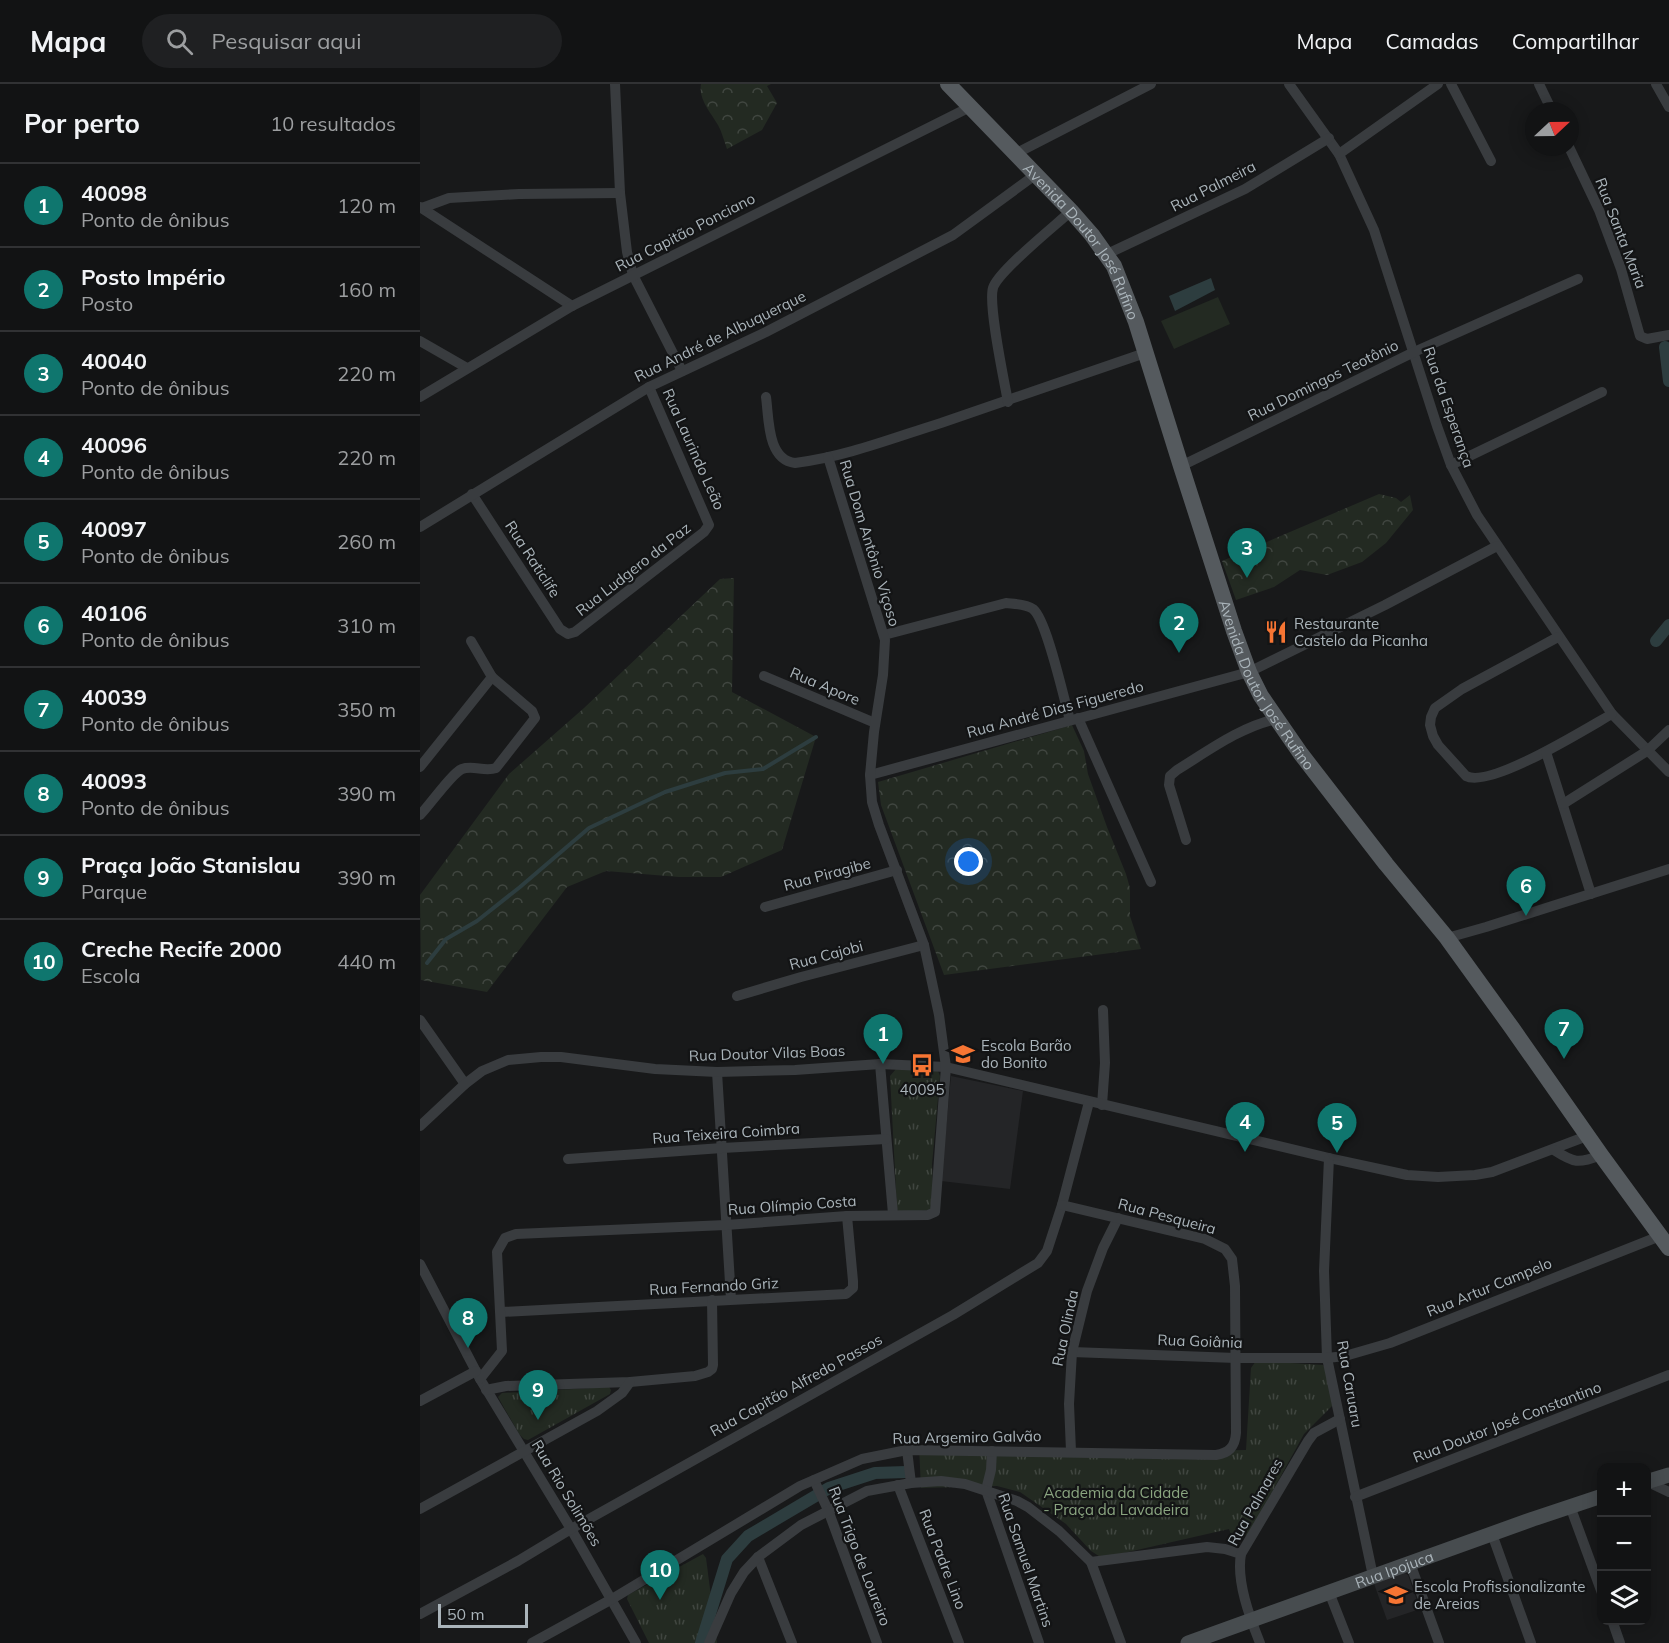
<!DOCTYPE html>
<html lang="pt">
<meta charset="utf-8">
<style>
body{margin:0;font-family:Mulish,sans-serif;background:#1f2022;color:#f1f3f6}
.controls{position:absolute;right:18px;bottom:18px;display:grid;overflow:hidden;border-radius:12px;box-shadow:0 3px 15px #0003}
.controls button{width:54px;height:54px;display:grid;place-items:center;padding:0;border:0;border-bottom:2px solid #313234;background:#121314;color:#f1f3f6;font:30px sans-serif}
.compass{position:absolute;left:1105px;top:18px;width:54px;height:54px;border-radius:50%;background:#121314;box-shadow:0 3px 15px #0003;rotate:68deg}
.scale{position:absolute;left:18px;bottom:15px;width:90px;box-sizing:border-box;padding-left:6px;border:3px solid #aab4ba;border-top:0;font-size:16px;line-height:21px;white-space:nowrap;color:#aab4ba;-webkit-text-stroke:4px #131415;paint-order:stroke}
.you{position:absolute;left:549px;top:778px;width:21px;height:21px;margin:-15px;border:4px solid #fff;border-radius:50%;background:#1a73e8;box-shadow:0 0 0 9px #1a73e833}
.badge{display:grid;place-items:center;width:39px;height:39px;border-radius:50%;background:#0f766e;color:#fff;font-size:20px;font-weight:700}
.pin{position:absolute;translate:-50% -50px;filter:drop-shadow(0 2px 3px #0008)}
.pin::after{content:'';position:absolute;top:32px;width:21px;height:18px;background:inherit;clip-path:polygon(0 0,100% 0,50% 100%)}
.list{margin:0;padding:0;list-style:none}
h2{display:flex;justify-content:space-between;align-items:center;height:78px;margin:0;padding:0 24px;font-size:26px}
h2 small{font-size:20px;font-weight:400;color:#9c9ea0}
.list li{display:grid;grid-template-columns:39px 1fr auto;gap:18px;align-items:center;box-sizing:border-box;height:84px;padding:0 24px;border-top:2px solid #313234}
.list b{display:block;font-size:22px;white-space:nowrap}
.list p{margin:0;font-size:20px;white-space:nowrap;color:#9c9ea0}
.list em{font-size:20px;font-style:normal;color:#9c9ea0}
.icon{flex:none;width:33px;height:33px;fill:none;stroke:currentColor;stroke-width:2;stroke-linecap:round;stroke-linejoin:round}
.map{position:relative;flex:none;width:1249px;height:1559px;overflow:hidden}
header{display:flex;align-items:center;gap:36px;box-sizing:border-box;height:84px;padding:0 30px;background:#121314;border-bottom:2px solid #313234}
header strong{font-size:28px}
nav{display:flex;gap:33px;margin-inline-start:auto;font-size:21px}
.search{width:420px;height:54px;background:#1f2022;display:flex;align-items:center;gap:15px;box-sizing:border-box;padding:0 21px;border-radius:33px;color:#9c9ea0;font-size:22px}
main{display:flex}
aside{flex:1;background:#121314}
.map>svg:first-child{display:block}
.built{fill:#242527}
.grass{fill:#232a22}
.forest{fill:url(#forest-crowns)}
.park{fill:url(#park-tufts)}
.water{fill:#2d3d3f}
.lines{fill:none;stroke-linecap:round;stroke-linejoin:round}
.stream{stroke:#2d3d3f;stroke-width:4}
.canal{stroke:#2d3d3f;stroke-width:12}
.minor{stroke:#393c3f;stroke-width:10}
.secondary{stroke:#474c4f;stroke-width:15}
.primary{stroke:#555a5e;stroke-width:16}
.labels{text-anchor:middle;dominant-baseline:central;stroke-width:4.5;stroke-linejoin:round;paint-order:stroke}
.street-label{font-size:15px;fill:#aab4ba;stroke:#131415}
.poi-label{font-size:15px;fill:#aab4ba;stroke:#131415;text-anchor:start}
.park-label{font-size:15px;fill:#8aa580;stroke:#131415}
</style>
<header>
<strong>Mapa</strong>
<div class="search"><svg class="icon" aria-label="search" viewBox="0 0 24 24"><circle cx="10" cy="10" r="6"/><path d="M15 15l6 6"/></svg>Pesquisar aqui</div>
<nav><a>Mapa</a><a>Camadas</a><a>Compartilhar</a></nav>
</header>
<main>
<aside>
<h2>Por perto<small>10 resultados</small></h2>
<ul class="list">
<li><span class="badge">1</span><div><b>40098</b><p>Ponto de ônibus</p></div><em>120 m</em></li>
<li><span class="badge">2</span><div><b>Posto Império</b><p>Posto</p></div><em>160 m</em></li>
<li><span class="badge">3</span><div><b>40040</b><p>Ponto de ônibus</p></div><em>220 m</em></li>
<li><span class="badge">4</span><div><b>40096</b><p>Ponto de ônibus</p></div><em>220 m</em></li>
<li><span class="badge">5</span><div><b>40097</b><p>Ponto de ônibus</p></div><em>260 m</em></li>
<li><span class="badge">6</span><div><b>40106</b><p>Ponto de ônibus</p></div><em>310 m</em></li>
<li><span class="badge">7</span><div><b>40039</b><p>Ponto de ônibus</p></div><em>350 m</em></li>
<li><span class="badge">8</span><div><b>40093</b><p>Ponto de ônibus</p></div><em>390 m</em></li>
<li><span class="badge">9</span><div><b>Praça João Stanislau</b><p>Parque</p></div><em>390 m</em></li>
<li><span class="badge">10</span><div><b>Creche Recife 2000</b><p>Escola</p></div><em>440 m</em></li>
</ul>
</aside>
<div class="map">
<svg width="1249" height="1559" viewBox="0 0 1249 1559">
<defs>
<pattern id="forest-crowns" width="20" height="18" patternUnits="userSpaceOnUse" patternTransform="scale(1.5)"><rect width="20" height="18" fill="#232a22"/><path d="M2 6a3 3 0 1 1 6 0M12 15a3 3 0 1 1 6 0" fill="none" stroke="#404640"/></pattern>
<pattern id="park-tufts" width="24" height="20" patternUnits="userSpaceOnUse" patternTransform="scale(1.5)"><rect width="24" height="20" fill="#232a22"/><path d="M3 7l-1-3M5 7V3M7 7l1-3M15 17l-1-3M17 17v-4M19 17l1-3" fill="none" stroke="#404640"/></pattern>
</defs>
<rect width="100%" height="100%" fill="#18191a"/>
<g class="built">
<polygon points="531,992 603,1007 590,1105 521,1097"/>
<polygon points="982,1487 988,1491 1000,1525 967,1536 953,1497"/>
</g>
<polygon class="grass" points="798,213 810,240 754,265 741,237"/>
<g class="forest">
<path d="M281 0H351L347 2 357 19 342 46 307 65C304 57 302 48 298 41 291 29 278 15 281 0Z"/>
<polygon points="959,410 976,414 981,418 990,411 993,426 966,459 942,478 907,491 880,486 854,503 816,516 802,477"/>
<polygon points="314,494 312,608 396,653 362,766 301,793 259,793 186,787 147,803 67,908 1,896 0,811 89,690 164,624 300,495"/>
<polygon points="652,641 664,667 668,690 687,743 706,790 710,804 710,832 721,865 524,891 461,721 458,698"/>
</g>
<g class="park">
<polygon points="476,985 518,987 520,992 512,1080 514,1126 479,1128 477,1125 470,992"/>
<polygon points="836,1277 903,1281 907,1287 915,1319 884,1350 830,1448 820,1456 813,1456 809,1445 682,1474 671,1467 646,1440 600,1408 577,1402 501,1404 499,1362 768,1367 826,1366 831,1284"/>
<polygon points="189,1303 191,1306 190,1310 108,1356 104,1355 99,1350 78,1313 82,1309"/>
<polygon points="283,1470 286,1474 297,1559 229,1559 207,1515 208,1511"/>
</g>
<polygon class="water" points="791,194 795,206 755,227 749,212"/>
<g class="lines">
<polyline class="stream" points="7,879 26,855 57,837 100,803 169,744 245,708 305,689 343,685 396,653"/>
<g class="canal">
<polyline points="1245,263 1249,297"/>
<polyline points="1236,557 1249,541"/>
<polyline points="281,1559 307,1475 328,1452 409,1404 455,1389 486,1388"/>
</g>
<g class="minor">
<polyline points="195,0 200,109 207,168 213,191 262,287"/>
<polyline points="869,0 919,70 954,146 1017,342 1031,381 1057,431 1192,630 1249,688"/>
<polyline points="1031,0 1071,77"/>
<polyline points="1119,0 1132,27"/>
<polyline points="1236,0 1249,23"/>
<polyline points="1149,63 1179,126 1201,185 1220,252 1227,255 1249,251"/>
<polyline points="595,70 731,0"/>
<polyline points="919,70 1018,0"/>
<polyline points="0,123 152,222"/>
<polyline points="2,124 29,114 99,110 200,109"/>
<polyline points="687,170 825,105 909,54"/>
<polyline points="0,257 47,284"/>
<polyline points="0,313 152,222 550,23"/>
<path d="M346 313C349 334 347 376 375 379 425 373 473 354 521 339 589 316 657 293 725 269"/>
<path d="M588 318C584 296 568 221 573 204 578 187 636 141 651 127"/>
<polyline points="1031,381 1182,308"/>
<polyline points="761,382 994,268 1158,195"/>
<polyline points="52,410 140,545 148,550 155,548 284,448 289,441 229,303"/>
<polyline points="0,443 229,303 346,248 533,151 615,91"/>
<path d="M464 551 586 519C595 520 606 520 613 525 627 536 644 616 650 636"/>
<path d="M1138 553 1042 605 1015 624 1011 633 1010 641 1013 652 1018 661 1046 692C1070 705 1167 644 1192 630"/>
<polyline points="344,592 455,639"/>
<polyline points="658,634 731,798"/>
<polyline points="1126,668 1171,810"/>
<polyline points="0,683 72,593"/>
<polyline points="450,691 829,588 965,521 1077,462"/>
<polyline points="1143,720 1227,667 1249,646"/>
<path d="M0 731C9 722 32 689 42 685 53 681 65 688 76 684L115 634 112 627 72 593 51 557"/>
<path d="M766 756 749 701 750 692 757 686C788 667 820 643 856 635"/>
<polyline points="345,823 477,786"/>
<polyline points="1027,854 1066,843 1249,785"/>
<polyline points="317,912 381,893 504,861"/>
<polyline points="0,936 45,1000"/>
<polyline points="460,980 473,1130"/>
<polyline points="297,988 311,1215"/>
<polyline points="682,1021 685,979 683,926"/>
<polyline points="0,1042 45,1000 62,987 88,976 121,973 141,973 235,985 297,988 375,986 460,980 526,983 909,1074 987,1091 1018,1093 1055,1091 1072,1088 1167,1052"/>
<path d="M1134 1066C1154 1079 1158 1080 1181 1071"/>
<polyline points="909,1074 904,1187 907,1274 953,1492"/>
<polyline points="148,1075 302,1064 466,1055"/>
<polyline points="0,1180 60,1295 151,1445 216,1559"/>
<polyline points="81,1228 426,1210 433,1204 433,1197 427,1132"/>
<polyline points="652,1268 816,1274 907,1274 925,1272 970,1259 1240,1152"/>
<polyline points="60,1295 82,1267 77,1168 85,1154 96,1150 306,1141 427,1132 508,1131 515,1128 526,983 519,931 504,861 459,741 452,718 450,691 454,648 463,591 465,556 408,373"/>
<polyline points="66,1306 86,1302 210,1298 275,1292 288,1288 292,1285 293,1281 292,1216"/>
<polyline points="0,1317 56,1287"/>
<polyline points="487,1366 491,1399"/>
<polyline points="572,1367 571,1386 566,1406 619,1559"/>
<polyline points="651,1367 649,1320 652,1268 667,1207 683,1164 698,1134"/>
<polyline points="394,1396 408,1426 457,1559"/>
<polyline points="1228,1398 1249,1408"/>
<polyline points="478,1401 539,1559"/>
<polyline points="935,1413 1249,1291"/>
<polyline points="1150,1422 1182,1509"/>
<polyline points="0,1425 177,1327 202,1309 210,1298"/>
<polyline points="1072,1450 1111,1559"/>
<polyline points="338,1473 372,1559"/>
<polyline points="671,1478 787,1463 805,1465 821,1470"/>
<polyline points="990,1479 1019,1559"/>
<polyline points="909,1508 929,1559"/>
<polyline points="0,1530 98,1477 151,1445 533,1231 618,1179 627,1167 642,1121 669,1018"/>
<polyline points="1192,1536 1200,1559"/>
<path d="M112 1559 192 1515 380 1402 442 1375 487 1366 796 1371C809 1369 815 1363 816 1349L815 1202 812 1175 805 1165 785 1155 642 1121"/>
<polyline points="289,1559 311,1509 324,1488 338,1473 381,1441 447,1407 491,1399 521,1397 545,1400 597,1417 608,1423 639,1447 671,1478 701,1559"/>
<path d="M840 1559C830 1534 816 1497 821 1470L888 1357 894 1349 920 1335"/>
</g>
<g class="secondary">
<polyline points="1226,1398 1249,1391"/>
<path id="s1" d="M768 1559 1113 1435 1182 1412"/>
</g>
<path class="primary" id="s2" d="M528 0 651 127 672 151 694 182 716 238 761 382 814 547 829 588 841 612 881 670 966 780 1027 854 1092 944 1181 1071 1249 1164"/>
</g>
<defs>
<g id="restaurant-bare" transform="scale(1.8)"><path d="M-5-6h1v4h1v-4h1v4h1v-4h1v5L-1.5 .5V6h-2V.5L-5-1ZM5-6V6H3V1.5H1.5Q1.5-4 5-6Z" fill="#f77533" stroke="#131415" stroke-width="2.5" paint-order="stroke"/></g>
<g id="school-bare" transform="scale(1.8)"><path d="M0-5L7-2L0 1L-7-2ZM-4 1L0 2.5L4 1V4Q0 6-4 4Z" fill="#f77533" stroke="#131415" stroke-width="2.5" paint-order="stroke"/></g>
<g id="bus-bare" transform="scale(1.8)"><path d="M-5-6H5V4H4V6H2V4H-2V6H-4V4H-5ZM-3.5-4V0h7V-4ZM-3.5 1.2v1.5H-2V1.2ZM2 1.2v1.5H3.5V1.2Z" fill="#f77533" stroke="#131415" stroke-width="2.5" paint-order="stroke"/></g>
</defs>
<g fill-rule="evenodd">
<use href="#restaurant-bare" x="856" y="548"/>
<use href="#school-bare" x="543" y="970"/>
<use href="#bus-bare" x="502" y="981"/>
<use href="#school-bare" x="976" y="1511"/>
</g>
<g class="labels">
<g class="street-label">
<text transform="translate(793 102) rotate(-27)">Rua Palmeira</text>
<text transform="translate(265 148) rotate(-27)">Rua Capitão Ponciano</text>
<text transform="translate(1201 149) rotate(69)">Rua Santa Maria</text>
<text stroke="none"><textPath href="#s2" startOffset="208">Avenida Doutor José Rufino</textPath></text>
<text transform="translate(300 252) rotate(-26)">Rua André de Albuquerque</text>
<text transform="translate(903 296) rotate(-26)">Rua Domingos Teotônio</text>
<text transform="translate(1029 323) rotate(71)">Rua da Esperança</text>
<text transform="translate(274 365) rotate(66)">Rua Laurindo Leão</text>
<text transform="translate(450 459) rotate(73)">Rua Dom Antônio Viçoso</text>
<text transform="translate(113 475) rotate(57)">Rua Raticlife</text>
<text transform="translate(213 485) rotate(-38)">Rua Ludgero da Paz</text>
<text stroke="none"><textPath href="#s2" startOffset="694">Avenida Doutor José Rufino</textPath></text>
<text transform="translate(405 602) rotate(23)">Rua Apore</text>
<text transform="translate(635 625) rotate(-15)">Rua André Dias Figueredo</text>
<text transform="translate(407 790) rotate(-15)">Rua Piragibe</text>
<text transform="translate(406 871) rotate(-15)">Rua Cajobi</text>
<text transform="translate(347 969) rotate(-2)">Rua Doutor Vilas Boas</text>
<text transform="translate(306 1049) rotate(-4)">Rua Teixeira Coimbra</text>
<text transform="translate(372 1121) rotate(-4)">Rua Olímpio Costa</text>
<text transform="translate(747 1132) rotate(15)">Rua Pesqueira</text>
<text transform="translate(294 1202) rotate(-3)">Rua Fernando Griz</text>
<text transform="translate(1069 1203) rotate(-22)">Rua Artur Campelo</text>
<text transform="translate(645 1244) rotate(-78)">Rua Olinda</text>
<text transform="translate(780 1257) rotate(2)">Rua Goiânia</text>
<text transform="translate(930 1300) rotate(80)">Rua Caruaru</text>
<text transform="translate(376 1301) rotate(-29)">Rua Capitão Alfredo Passos</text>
<text transform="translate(1087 1338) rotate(-21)">Rua Doutor José Constantino</text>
<text transform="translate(547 1353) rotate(-1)">Rua Argemiro Galvão</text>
<text transform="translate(147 1409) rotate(59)">Rua Rio Solimões</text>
<text transform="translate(835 1418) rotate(-61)">Rua Palmares</text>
<text transform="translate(440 1472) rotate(69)">Rua Trigo de Loureiro</text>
<text transform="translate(523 1475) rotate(69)">Rua Padre Lino</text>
<text transform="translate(606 1476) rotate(71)">Rua Samuel Martins</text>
<text stroke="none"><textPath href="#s1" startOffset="219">Rua Ipojuca</textPath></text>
</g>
<g class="poi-label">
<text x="874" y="539">Restaurante<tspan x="874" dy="17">Castelo da Picanha</tspan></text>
<text x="561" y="961">Escola Barão<tspan x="561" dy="17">do Bonito</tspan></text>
<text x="502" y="1005" text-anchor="middle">40095</text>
<text x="994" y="1502">Escola Profissionalizante<tspan x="994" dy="17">de Areias</tspan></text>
</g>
<g class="park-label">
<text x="696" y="1408">Academia da Cidade<tspan x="696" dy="17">- Praça da Lavadeira</tspan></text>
</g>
</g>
</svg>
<div class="controls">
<button>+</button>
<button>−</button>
<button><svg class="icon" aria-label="layers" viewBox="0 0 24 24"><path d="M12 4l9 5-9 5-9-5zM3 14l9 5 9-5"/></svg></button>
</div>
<svg class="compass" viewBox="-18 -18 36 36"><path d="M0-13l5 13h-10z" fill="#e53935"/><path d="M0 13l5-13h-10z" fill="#9c9ea0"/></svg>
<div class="scale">50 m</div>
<div class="you"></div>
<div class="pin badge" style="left:463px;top:980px">1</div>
<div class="pin badge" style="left:759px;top:569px">2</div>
<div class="pin badge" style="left:827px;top:494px">3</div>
<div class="pin badge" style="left:825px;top:1068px">4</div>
<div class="pin badge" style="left:917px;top:1069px">5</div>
<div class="pin badge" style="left:1106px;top:832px">6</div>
<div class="pin badge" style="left:1144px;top:975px">7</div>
<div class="pin badge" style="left:48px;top:1264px">8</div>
<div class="pin badge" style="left:118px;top:1336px">9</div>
<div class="pin badge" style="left:240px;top:1516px">10</div>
</div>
</main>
